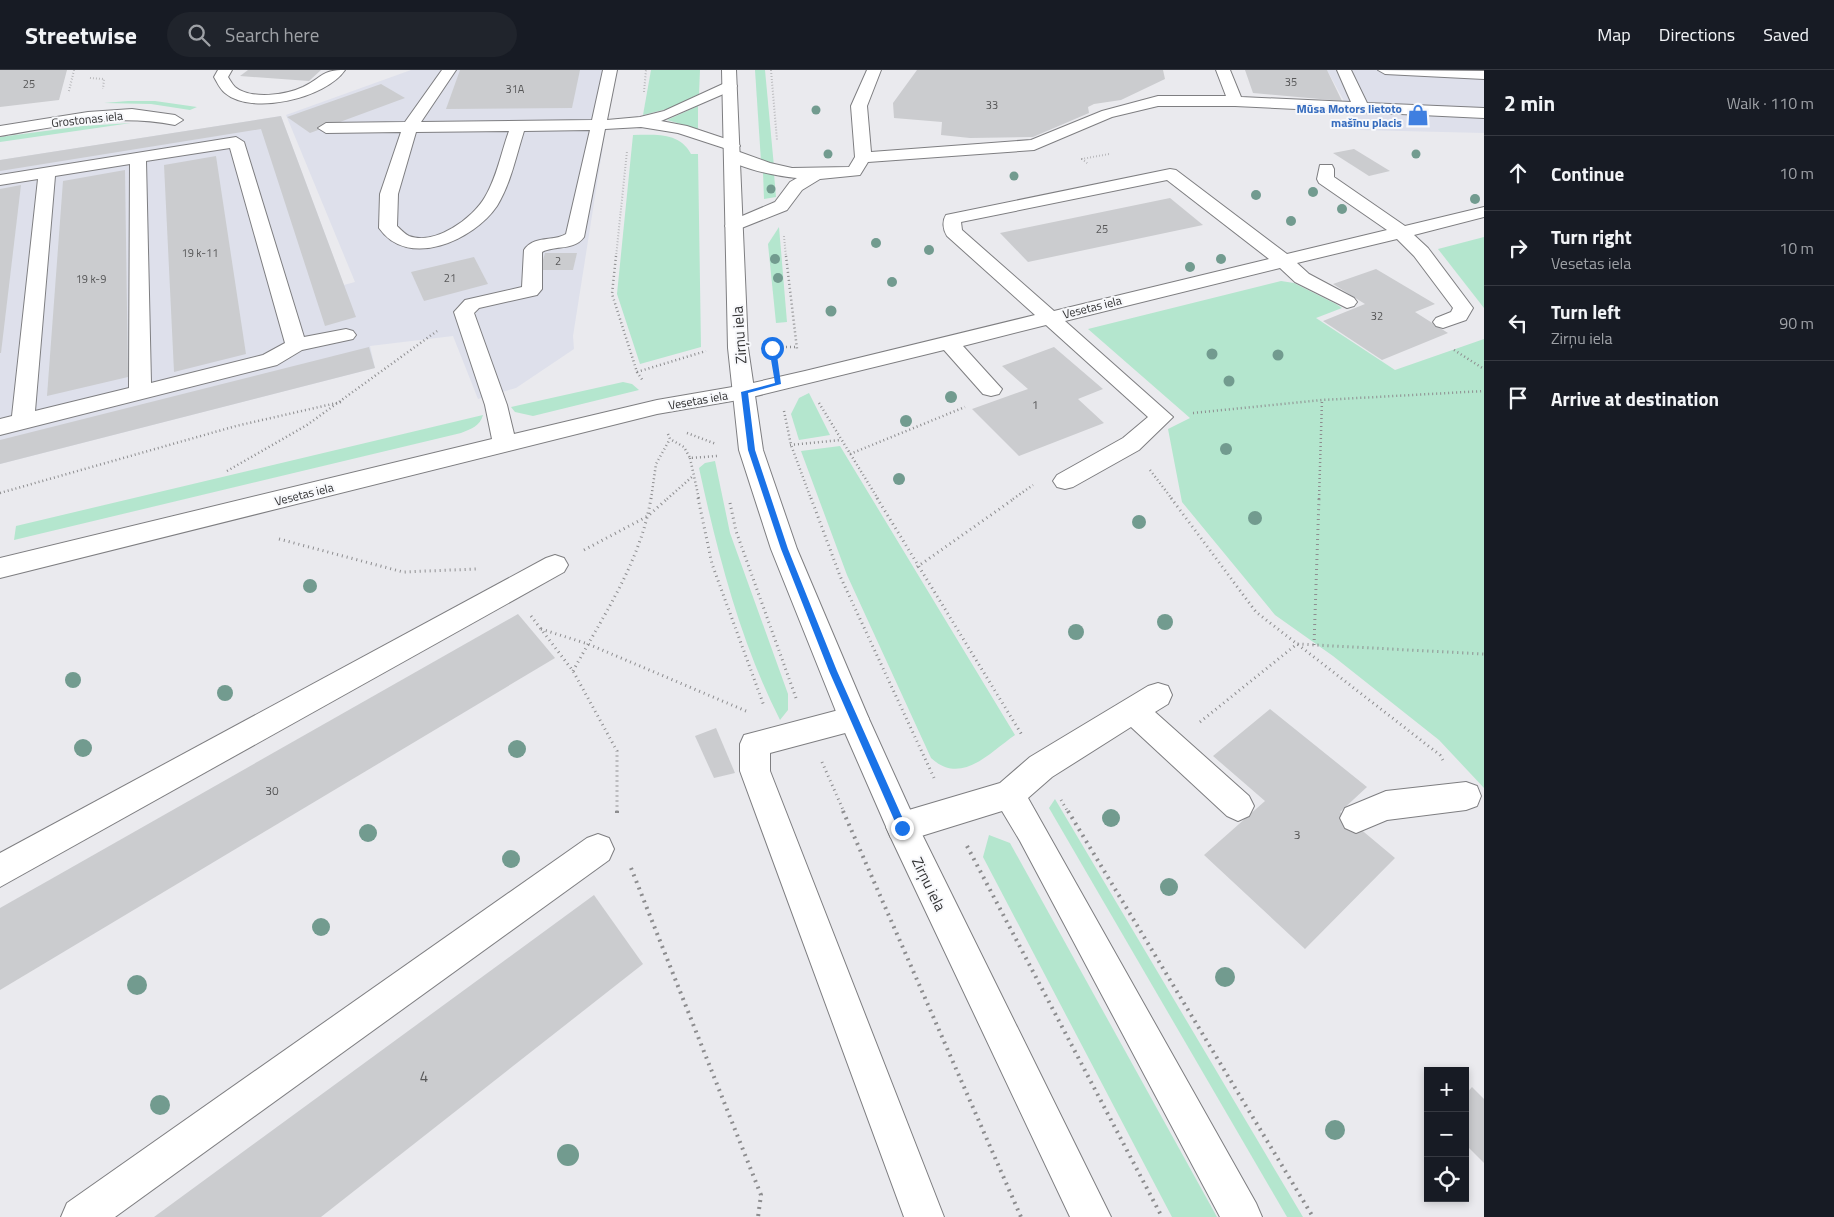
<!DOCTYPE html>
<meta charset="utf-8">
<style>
body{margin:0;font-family:"Titillium Web",sans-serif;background:#20242c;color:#f1f3f6}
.controls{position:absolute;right:15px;bottom:15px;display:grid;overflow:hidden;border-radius:0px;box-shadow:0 2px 8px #0003}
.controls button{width:45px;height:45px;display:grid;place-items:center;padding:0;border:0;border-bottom:1px solid #363941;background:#171b24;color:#f1f3f6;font:25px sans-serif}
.stop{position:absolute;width:15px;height:15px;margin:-11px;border:4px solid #1a73e8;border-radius:50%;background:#fff}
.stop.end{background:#1a73e8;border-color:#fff;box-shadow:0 1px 5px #0008}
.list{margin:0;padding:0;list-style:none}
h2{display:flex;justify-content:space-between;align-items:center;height:65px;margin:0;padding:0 20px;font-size:21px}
h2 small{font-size:16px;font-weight:400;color:#9ea1a6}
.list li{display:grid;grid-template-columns:32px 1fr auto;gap:15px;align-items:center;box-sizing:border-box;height:75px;padding:0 20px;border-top:1px solid #363941}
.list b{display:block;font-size:19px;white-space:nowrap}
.list p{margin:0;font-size:16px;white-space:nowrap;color:#9ea1a6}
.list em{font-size:16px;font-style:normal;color:#9ea1a6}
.icon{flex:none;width:28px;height:28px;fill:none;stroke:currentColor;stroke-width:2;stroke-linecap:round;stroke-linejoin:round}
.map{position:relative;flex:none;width:1484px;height:1147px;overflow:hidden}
header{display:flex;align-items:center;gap:30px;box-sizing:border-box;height:70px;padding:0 25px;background:#171b24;border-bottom:1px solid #363941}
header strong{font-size:24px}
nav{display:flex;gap:28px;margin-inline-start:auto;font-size:18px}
.search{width:350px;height:45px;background:#20242c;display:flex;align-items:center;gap:12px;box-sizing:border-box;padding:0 18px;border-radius:28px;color:#9ea1a6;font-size:19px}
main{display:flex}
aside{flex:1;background:#171b24}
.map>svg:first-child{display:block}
.built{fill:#dee0eb}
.green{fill:#b4e6ce}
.building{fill:#cbcccf}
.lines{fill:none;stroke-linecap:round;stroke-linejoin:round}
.minor-casing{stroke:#7e7e81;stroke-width:2}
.major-casing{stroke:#7e7e81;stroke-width:2}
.path-far3{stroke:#8d8d8f;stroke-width:2;stroke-dasharray:0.5 2.5;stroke-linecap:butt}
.path-far2{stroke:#8d8d8f;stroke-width:2.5;stroke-dasharray:1 3;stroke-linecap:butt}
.path-far1{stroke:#8d8d8f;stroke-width:3;stroke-dasharray:1 4;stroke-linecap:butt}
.path{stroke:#8d8d8f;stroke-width:4;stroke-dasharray:2 5;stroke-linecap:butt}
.minor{fill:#fff;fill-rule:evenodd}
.major{fill:#fff;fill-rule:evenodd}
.tree{fill:#729b8f}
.route{fill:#1a73e8}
.labels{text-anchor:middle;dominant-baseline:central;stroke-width:4;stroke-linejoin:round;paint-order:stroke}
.far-number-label{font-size:11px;fill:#575758}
.far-shop-label{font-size:12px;font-weight:bold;fill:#366cbe;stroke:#f7f8fb;text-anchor:end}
.far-street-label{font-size:12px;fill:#303031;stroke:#f7f8fb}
.number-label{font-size:12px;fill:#575758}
.street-label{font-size:15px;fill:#303031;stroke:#f7f8fb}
.near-number-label{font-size:15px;fill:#575758}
</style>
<header>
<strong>Streetwise</strong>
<div class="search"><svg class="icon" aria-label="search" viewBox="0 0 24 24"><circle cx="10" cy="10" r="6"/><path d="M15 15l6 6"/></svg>Search here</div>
<nav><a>Map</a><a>Directions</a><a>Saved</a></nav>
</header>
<main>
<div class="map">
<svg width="1484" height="1147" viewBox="0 0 1484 1147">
<rect width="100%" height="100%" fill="#eaeaee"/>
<g class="built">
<polygon points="411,0 615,0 573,266 574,279 516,318 478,329 453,266 370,276 375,298 0,394 0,90 281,46 344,215 355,212 286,45"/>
<polygon points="1327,0 1484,0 1484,63 1360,60"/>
</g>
<g class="green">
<polygon points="651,0 700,0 699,24 671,38 643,45"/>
<polygon points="755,0 765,0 774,97 761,91"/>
<polygon points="128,31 155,31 197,37 190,40 151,34 104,33"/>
<polygon points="698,36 698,59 667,50"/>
<polygon points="131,53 0,72 0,67 83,56"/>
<path d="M633 65C656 65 679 62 691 84H698L701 277 640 294 617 224Z"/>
<polygon points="763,102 774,104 776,127 764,129"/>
<polygon points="779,157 787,252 776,253 768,174"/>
<polygon points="1484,167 1484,238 1438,179"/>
<polygon points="1281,211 1294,213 1336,234 1342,238 1316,248 1395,300 1484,269 1484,718 1439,670 1333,586 1275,545 1182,432 1168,359 1190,348 1088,259"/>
<polygon points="623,312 632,314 639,320 533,346 515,342 511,337"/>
<polygon points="809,323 830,365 799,370 791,344 799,328"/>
<path d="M483 345C480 356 471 359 461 363L14 470 16 456Z"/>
<path d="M840 376 1015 665C989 683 961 716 931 688L847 505 801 381Z"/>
<path d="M715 391 730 463 788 624V640L780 650C740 571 718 485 699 398L705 393Z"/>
<polygon points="1055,729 1303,1147 1287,1147 1049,738"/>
<polygon points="989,765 1010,773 1217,1147 1172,1147 983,787"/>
</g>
<g class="building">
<polygon points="0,0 67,0 59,30 0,37"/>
<polygon points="248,0 321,0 309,11 240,6"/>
<polygon points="460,0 580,0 572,38 446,39"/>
<polygon points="917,0 1163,0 1165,9 1121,30 1094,34 1088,37 1089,43 1033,67 970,68 941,65 942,52 894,48 893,33"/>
<polygon points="1245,0 1327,0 1342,31 1253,23"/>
<polygon points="381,14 405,28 310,63 287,47"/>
<polygon points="281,46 356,247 325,256 261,59 0,101 0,90"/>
<polygon points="1354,79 1390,101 1369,106 1333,83"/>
<polygon points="216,86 246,284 174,302 164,95"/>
<polygon points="125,100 128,307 47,326 63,111"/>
<polygon points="21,115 1,283 0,283 0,119"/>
<polygon points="1170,128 1203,155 1028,192 1000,163"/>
<polygon points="545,183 577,183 573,200 540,200"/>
<polygon points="474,187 488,214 424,231 411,202"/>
<polygon points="1376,199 1435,234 1415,242 1448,263 1382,290 1323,251 1365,234 1333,214"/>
<polygon points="369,277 375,298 0,394 0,370"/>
<polygon points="1054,277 1103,319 1078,329 1104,353 1019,386 972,339 1028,319 1002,296"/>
<polygon points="518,544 555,588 0,920 0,838"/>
<polygon points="1270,639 1367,717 1340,742 1395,788 1305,879 1204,785 1265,731 1213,686"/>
<polygon points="716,658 735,703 714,708 695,666"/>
<polygon points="594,825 643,894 321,1147 154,1147"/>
<polygon points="1472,1017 1484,1029 1484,1093 1465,1074 1465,1025"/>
</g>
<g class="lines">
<g class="minor-casing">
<g id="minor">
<path d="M218 0H232L228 7C230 10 232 14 235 17 251 30 286 25 303 17 323 7 321 0 345 0 326 28 252 46 225 23 220 19 217 12 214 7Z"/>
<path d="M442 0H456L421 52 592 50 603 0H617L607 50 640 47 664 41 725 13H735L737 16 735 19 661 51 687 56 738 73 740 76 734 80 770 93 792 98 849 97 855 87 851 36 867 0H881L867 36 871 82 1031 70 1102 41 1158 26H1226L1216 0H1230L1241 27 1351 32 1337 0H1351L1367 33 1484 38V48L1235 36H1158L1112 47 1034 80 868 92 860 105 820 109 802 120 787 140 734 161 728 160 725 156 728 152 775 132 790 112 797 108C782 107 732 98 724 85L730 80 678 63 641 57 605 59 584 167C574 181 555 175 542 182V219L537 225 479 238 474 243 507 335 514 364 657 330 744 315 805 301 1035 245 947 166C943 160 942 151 946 145L1170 99 1176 100 1287 184 1387 160 1319 113 1317 109 1320 95H1332L1334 99V107L1405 156 1484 137V147L1414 165 1428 178 1473 238 1466 250 1443 258 1436 256 1433 252 1436 248 1451 242 1453 238 1414 186 1397 169 1297 193 1309 204 1354 228 1357 232 1354 236 1347 238 1295 212 1280 198 1065 251 1173 347 1139 380 1073 417 1065 419 1057 417 1053 411 1057 405 1123 368 1148 347 1046 255 963 276 1002 319 999 324 991 326 983 324 944 280 744 329 657 344 0 508V488L492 369 485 335 454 242 465 230 522 217 524 180C534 165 553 172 566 164L590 60 524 61C516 86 511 113 497 136 474 170 408 200 379 158L380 124 401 62 326 63 318 58 326 53 405 52ZM509 61C501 83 497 107 485 127 473 148 435 176 409 166 405 164 401 160 397 156L398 124 416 62ZM1167 110 1269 189 1054 241 962 160 961 152Z"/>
<polygon points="1378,0 1484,1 1484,9 1385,4"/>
<path d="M132 39 175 45 183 50 175 55C116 43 59 56 0 66V56L88 42Z"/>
<path d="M236 67 244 72 304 267 346 259 353 261 356 265 353 269 302 280 277 295 0 365V349L12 346 38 109 0 115V105ZM230 78 285 273 263 285 151 313 146 91ZM130 94 129 318 35 341 55 106Z"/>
<polygon points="555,485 564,488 568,495 564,502 0,817 0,783 546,488"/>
<polygon points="1158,613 1168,616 1172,625 1168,634 1155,642 1249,726 1254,736 1249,746 1238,751 1227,746 1131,657 1052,707 1028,728 1256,1133 1262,1147 1220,1147 1020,771 1002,741 902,772 891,768 886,757 891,746 902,742 1000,713 1030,687 1148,616"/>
<polygon points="854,636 864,640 869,649 864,658 770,683 770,701 944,1147 904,1147 740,701 740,674 744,665"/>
<polygon points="1466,712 1477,716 1481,726 1477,736 1466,740 1387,750 1356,763 1345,758 1340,748 1345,738 1386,721"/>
<polygon points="598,764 609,768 614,779 609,790 115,1147 61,1147 67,1133 587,768"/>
</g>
</g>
<g class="major-casing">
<polygon id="major" points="722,0 736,0 748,278 763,380 797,479 869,649 913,746 1111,1147 1070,1147 891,768 839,649 771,479 739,380 728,278"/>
</g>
<g class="path-far3">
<polyline points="771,0 777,70"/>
<polyline points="90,8 104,9 103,19"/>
<polyline points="69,21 74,0"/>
<polyline points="644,22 646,0"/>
<polyline points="1087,93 1082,89 1109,84"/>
<polyline points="784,166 786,187"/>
<polyline points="616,187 627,81"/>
</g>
<g class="path-far2">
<polyline points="616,186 612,224 637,302 643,311"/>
<polyline points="786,186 797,279"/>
<polyline points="770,277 796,277"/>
<polyline points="1454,280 1484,299"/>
<polyline points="637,302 706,281"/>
<polyline points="819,333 878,429"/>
<polyline points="784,341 791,375 811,429"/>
<polyline points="1193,343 1322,330 1484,321"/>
<polyline points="687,363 716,374"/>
<polyline points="668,364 670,369 684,377 690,388 717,386"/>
<polyline points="790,375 841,370"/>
<polyline points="850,384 965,337"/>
<polyline points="690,388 699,429"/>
<polyline points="1150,400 1172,429"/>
<polyline points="227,401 307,355 437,261"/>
<polyline points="0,423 236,356 341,332"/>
<polyline points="651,429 656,394 670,369"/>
<polyline points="667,429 693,406"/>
<polyline points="1013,429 1033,415"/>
<polyline points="1319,429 1322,330"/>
</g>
<g class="path-far1">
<polyline points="698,428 712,494 764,636"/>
<polyline points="811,428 840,506 935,710"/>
<polyline points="877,428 1022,665"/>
<polyline points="1171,428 1256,542 1440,685 1444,692"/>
<polyline points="730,433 736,461 796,628"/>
<polyline points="279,469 403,502 476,499"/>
<polyline points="584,480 648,446 668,428"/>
<polyline points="917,497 1015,428"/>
<polyline points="531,546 573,601 617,681 617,742"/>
<polyline points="541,559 588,574 746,641"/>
<polyline points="1314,575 1319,428"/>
<path d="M573 601C603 546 641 491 651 428"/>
<polyline points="1200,652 1297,574 1484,584"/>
<polyline points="822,692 844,742"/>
<polyline points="1061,730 1068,742"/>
</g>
<g class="path">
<polyline points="617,741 617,746"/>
<polyline points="843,741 1021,1147"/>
<polyline points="1068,741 1313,1147"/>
<polyline points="967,776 1162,1147"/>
<polyline points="631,798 761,1125 758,1147"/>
</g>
<use href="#minor" class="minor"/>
<use href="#major" class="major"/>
</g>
<g class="tree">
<circle cx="816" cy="40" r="4.5"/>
<circle cx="828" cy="84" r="4.5"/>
<circle cx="1416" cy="84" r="4.5"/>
<circle cx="1014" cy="106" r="4.5"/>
<circle cx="771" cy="119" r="4.5"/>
<circle cx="1313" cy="122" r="5"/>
<circle cx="1256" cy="125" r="5"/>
<circle cx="1475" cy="129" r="5"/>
<circle cx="1342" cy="139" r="5"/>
<circle cx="1291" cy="151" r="5"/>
<circle cx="876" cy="173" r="5"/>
<circle cx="929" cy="180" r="5"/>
<circle cx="775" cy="189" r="5"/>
<circle cx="1221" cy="189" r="5"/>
<circle cx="1190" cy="197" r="5"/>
<circle cx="778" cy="208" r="5"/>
<circle cx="892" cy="212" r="5"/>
<circle cx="831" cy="241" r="5.5"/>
<circle cx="1212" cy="284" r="5.5"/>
<circle cx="1278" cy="285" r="5.5"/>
<circle cx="1229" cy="311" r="5.5"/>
<circle cx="951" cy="327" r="6"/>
<circle cx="906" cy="351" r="6"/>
<circle cx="1226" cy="379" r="6"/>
<circle cx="899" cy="409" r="6"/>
<circle cx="1255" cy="448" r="7"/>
<circle cx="1139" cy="452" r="7"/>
<circle cx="310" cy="516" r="7"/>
<circle cx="1165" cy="552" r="8"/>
<circle cx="1076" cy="562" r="8"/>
<circle cx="73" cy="610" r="8"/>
<circle cx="225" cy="623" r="8"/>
<circle cx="83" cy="678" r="9"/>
<circle cx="517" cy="679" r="9"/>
<circle cx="1111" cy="748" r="9"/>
<circle cx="368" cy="763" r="9"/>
<circle cx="511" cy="789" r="9"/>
<circle cx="1169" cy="817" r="9"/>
<circle cx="321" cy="857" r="9"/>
<circle cx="1225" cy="907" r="10"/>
<circle cx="137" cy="915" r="10"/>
<circle cx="160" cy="1035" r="10"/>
<circle cx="1335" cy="1060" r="10"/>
<circle cx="568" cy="1085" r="11"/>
</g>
<polygon class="route" points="772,276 776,278 781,314 748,323 755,380 788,479 837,601 907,758 902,762 899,761 829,601 781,479 748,380 741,322 775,313 769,278"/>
<defs>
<g id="shop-bare" transform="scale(1.725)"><path d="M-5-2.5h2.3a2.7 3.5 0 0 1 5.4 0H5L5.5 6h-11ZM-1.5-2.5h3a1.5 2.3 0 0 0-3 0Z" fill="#3f7fe0" stroke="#f7f8fb" stroke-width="2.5" paint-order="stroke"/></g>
</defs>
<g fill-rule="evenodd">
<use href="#shop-bare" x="1418" y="45"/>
</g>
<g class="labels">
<g class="far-number-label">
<text x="1291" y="12">35</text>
<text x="29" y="14">25</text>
<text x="515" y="19">31A</text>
<text x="992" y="35">33</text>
<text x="1102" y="159">25</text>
<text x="200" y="183">19 k-11</text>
<text x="558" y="191">2</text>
<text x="450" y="208">21</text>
<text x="91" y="209">19 k-9</text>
<text x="1377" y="246">32</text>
</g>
<g class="far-shop-label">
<text x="1402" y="38">Mūsa Motors lietoto<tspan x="1402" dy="14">mašīnu placis</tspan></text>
</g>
<g class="far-street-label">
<text transform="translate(87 49) rotate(-6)">Grostonas iela</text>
<text transform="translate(1092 237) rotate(-14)">Vesetas iela</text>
<text transform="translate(698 330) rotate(-10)">Vesetas iela</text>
<text transform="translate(304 424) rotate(-14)">Vesetas iela</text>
</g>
<g class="number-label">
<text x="1035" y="334">1</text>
<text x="272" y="720">30</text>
<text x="1297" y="764">3</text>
</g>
<g class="street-label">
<text transform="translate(739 265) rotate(-94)">Zirņu iela</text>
<text transform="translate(929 814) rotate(64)">Zirņu iela</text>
</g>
<g class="near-number-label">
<text x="424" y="1006">4</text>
</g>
</g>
</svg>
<div class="controls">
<button>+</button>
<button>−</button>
<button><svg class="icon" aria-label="locate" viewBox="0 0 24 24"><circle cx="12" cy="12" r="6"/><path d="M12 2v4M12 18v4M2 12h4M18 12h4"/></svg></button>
</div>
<div class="stop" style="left:772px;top:278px"></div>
<div class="stop end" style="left:902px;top:758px"></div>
</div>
<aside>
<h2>2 min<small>Walk · 110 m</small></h2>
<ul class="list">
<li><svg class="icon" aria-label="ahead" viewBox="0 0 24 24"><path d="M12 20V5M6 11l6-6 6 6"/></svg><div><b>Continue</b></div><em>10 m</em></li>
<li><svg class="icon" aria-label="right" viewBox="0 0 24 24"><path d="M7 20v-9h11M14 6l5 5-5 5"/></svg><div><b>Turn right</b><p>Vesetas iela</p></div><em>10 m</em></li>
<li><svg class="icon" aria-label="left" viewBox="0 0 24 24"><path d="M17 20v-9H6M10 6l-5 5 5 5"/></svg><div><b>Turn left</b><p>Zirņu iela</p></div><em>90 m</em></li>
<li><svg class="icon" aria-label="arrive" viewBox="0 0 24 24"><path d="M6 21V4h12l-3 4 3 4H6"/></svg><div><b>Arrive at destination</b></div></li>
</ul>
</aside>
</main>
